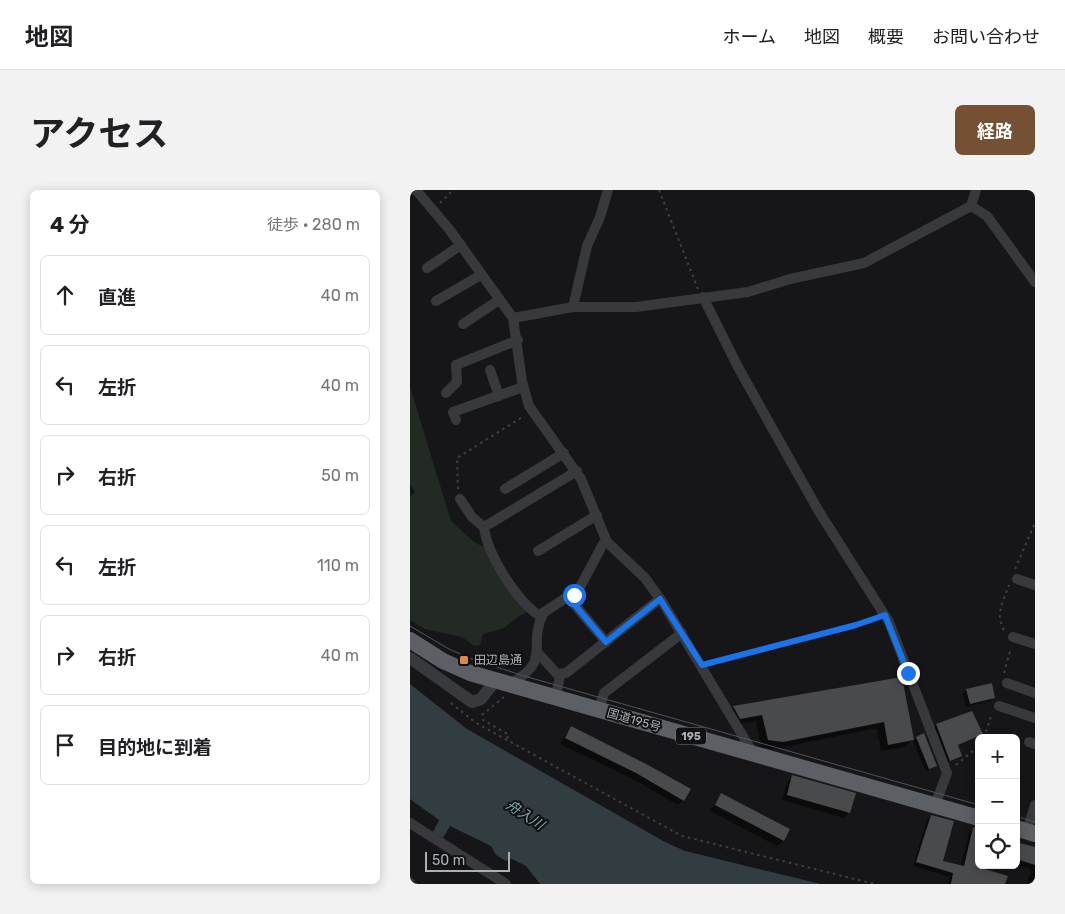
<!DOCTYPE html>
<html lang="ja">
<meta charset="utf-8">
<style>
body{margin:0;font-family:Rubik,"Noto Sans JP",sans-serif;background:#f2f2f2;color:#202124}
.controls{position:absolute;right:15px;bottom:15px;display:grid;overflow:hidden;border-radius:8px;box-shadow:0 2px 12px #0003}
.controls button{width:45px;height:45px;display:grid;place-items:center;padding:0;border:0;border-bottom:1px solid #e0e0e0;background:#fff;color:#202124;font:25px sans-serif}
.scale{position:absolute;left:15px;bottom:12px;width:85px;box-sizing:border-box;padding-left:5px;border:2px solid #a9b0b6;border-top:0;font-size:14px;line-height:18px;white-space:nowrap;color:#a9b0b6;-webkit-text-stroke:4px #111113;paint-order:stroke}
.stop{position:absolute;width:15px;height:15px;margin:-11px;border:4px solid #1a73e8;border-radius:50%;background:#fff}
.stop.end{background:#1a73e8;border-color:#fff;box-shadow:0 1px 5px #0008}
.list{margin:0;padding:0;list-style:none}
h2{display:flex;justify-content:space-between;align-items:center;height:65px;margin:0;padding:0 20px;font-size:21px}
h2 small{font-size:16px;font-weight:400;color:#757577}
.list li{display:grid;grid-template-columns:32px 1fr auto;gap:15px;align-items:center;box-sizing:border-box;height:80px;margin:0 10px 10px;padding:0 10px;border:1px solid #e0e0e0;border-radius:8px}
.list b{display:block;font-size:19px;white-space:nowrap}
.list em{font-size:16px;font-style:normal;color:#757577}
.icon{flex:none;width:28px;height:28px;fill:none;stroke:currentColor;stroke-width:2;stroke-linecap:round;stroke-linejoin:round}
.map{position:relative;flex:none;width:625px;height:694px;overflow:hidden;border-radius:8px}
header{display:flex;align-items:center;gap:30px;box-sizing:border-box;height:70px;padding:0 25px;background:#fff;border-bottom:1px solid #e0e0e0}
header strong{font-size:24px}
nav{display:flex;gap:28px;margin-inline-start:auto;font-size:18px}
.intro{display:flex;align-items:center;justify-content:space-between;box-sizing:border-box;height:120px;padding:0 30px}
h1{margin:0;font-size:35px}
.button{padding:12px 22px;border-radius:8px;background:#755034;color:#fff;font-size:18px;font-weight:700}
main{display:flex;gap:30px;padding:0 30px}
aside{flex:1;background:#fff;border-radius:8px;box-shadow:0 2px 12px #0003}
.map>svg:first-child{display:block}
.green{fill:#232a23}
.water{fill:#323d41}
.shadow{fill:#0007}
.building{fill:#484a4c}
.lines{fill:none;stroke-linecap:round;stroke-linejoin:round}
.path{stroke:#3e4043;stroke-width:2;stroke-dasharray:2.5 4;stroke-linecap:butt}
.minor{stroke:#37393c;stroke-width:10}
.tertiary{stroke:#37393c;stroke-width:12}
.trunk{stroke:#5c6064;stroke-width:16}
.tram{stroke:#515457;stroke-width:1}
.route{stroke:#1a73e8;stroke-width:6}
.poi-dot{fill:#de8a48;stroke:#111113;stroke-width:2}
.labels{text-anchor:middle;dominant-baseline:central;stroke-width:4;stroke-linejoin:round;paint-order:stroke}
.shield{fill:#111113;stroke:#7b8085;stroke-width:1}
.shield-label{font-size:11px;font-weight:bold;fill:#a9b0b6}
.poi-label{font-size:12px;fill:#a9b0b6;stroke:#111113;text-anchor:start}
.street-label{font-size:12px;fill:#a9b0b6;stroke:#111113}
.water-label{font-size:14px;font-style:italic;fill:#84a3ad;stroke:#111113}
</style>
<header>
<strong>地図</strong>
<nav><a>ホーム</a><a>地図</a><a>概要</a><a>お問い合わせ</a></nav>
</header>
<div class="intro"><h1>アクセス</h1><a class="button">経路</a></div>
<main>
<aside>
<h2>4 分<small>徒歩 · 280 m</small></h2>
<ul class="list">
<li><svg class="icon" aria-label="ahead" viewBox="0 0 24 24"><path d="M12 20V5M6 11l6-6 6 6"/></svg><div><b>直進</b></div><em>40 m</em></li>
<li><svg class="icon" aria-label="left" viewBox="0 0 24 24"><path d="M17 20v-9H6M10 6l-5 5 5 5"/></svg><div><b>左折</b></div><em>40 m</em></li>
<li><svg class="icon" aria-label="right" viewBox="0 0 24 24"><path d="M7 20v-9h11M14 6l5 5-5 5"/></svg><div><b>右折</b></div><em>50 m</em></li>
<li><svg class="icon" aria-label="left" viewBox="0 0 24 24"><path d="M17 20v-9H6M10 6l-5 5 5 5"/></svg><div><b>左折</b></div><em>110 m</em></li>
<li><svg class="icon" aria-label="right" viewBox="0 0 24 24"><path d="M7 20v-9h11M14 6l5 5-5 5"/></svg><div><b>右折</b></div><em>40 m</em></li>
<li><svg class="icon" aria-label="arrive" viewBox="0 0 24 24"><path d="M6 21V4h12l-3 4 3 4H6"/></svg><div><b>目的地に到着</b></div></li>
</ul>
</aside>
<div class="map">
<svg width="625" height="694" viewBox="0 0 625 694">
<rect width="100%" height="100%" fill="#161618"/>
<polygon class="green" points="0,197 41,331 64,352 78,359 117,422 106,428 94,438 73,444 70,455 64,456 52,447 15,439 0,430"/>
<polygon class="water" points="0,494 57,539 255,652 275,661 411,694 130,694 116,676 100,668 96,671 86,665 81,656 40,636 33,648 23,642 29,630 0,609"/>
<g class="shadow">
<polygon points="0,294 5,302 0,307"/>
<polygon points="491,488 502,550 495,557 471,561 467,538 365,559 351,557 346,531 323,535 317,524 324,517"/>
<polygon points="557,500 584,507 580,511 556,517 553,504"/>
<polygon points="562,523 571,544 547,556 550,565 536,573 523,539 526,536"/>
<polygon points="161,537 273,610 268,615 221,588 150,554"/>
<polygon points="506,548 525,576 516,582 503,551"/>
<polygon points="383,587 439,622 434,628 372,610 377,592"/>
<polygon points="312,604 379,639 373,651 367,656 300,621"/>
<polygon points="521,626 531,672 551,677 559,642 563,638 569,679 594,694 538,694 540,687 503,676 517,630"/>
<polygon points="606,653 625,659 625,694 617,694 621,679 606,675"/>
</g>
<g class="building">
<polygon points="492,487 504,550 478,555 474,532 373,552 358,550 352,525 330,529 323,516"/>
<polygon points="582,493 585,508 560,514 556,499"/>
<polygon points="562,521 573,544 548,555 552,566 540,571 526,534"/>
<polygon points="161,536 238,575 281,599 274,611 226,583 155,548"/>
<polygon points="514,543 527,576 519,579 506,547"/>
<polygon points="382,585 446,603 440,623 377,605"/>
<polygon points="311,603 380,639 374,651 305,615"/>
<polygon points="521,625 544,631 533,671 554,676 563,637 569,638 569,675 571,675 571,678 598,686 595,694 541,694 543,683 506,672"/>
<polygon points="606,652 625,657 625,675 606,669"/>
</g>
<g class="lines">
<g class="path">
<polyline points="249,0 288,99"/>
<polyline points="30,13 43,0"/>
<polyline points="48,299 47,268 114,226"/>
<polyline points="605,379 625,333"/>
<path d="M594 440C585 424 593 412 599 395"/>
<polyline points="301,473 463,429"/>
<polyline points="594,483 601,458"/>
<polyline points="94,507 72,525 73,530 99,545 96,550"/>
<polyline points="41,513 66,533 272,646 465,694"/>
<polyline points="574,548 582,523"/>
<polyline points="546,575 569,556"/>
</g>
<g class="minor">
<polyline points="6,0 39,39 103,128"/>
<polyline points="561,16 577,26 625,92"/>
<polyline points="17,78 51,55"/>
<polyline points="293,107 328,177 408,320 479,432 537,583 525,615"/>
<polyline points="26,111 71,85"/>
<polyline points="163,117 177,56 190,27 198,0"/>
<polyline points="53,134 89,110"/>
<polyline points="80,180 89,206"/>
<polyline points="36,203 47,192 46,175 108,150"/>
<polyline points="46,230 43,222 113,197"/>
<polyline points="95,299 154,263"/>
<polyline points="50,309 62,327 74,337"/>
<polyline points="197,352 235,388 253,413 343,563"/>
<polyline points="128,361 187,325"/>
<polyline points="607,389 625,395"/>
<polyline points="159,408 196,452"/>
<path d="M132 427C108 414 77 364 74 337L167 281"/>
<polyline points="603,447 625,454"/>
<polyline points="128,463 147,484 156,483 250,409"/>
<polyline points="597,493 625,503"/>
<path d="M99 494C143 471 117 458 133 423L169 399 193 354 197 352 171 289 119 216 112 191 103 128 163 117H226L338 102 380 89 454 73 561 16 566 0"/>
<polyline points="146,507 150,485"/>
<polyline points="589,516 625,528"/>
<polyline points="189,520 194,503 272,443"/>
<polyline points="619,552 625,554"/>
<polyline points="0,633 96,694"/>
<polyline points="617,641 625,615"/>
<polyline points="0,693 0,694"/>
</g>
<polyline class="tertiary" points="0,468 62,512 71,509 86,490"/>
<g class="trunk">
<polyline points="0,450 33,471 60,483 569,628"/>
<polyline points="606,638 625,644"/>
</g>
<g class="tram">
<polyline points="0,436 39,459 59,468 114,486 569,615"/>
<polyline points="606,626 625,632"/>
</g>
</g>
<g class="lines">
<polyline class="route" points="164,405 159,408 196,452 250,409 292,475 446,435 475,425 498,483"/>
</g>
<rect class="poi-dot" x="49" y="465" width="10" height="10" rx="2.5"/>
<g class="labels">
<rect class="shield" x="266" y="537.5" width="30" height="17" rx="4"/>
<g class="shield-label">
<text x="281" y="546">195</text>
</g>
<g class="poi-label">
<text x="64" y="470">田辺島通</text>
</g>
<g class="street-label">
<text transform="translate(224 530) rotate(16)">国道195号</text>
</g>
<g class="water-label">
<text transform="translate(115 625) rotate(33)">舟入川</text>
</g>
</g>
</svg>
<div class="controls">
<button>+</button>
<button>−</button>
<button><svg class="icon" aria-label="locate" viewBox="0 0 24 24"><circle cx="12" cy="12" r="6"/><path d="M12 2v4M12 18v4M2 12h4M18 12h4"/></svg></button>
</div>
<div class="scale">50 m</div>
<div class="stop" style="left:164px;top:405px"></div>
<div class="stop end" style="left:498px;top:483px"></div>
</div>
</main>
